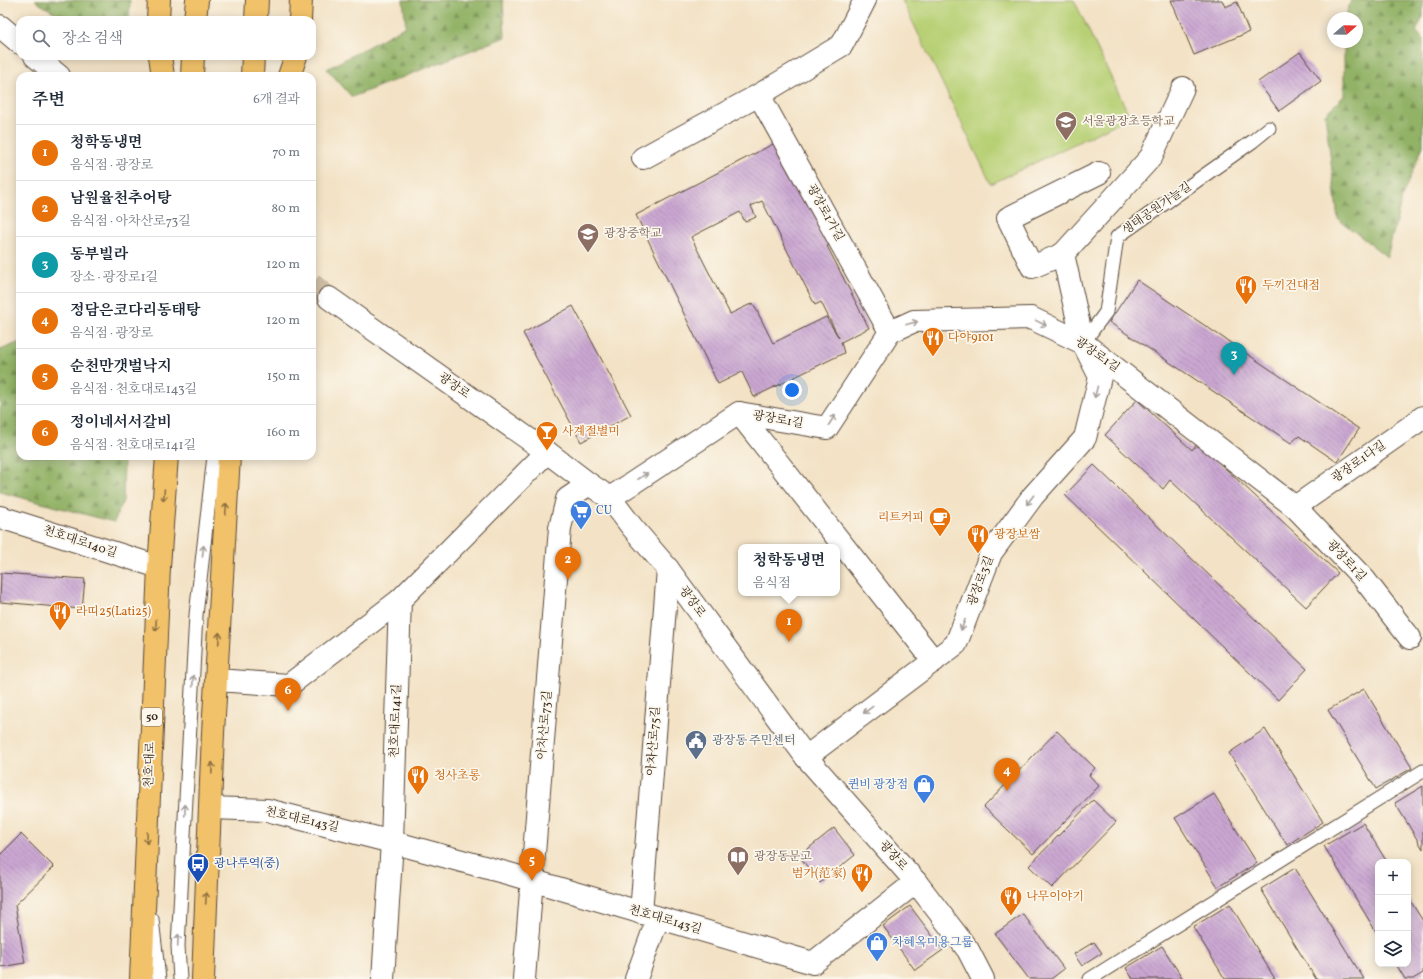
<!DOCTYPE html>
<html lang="ko">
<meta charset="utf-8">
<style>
body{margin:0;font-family:Vollkorn,"Noto Serif KR",serif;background:#f6f6f7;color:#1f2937}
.controls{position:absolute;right:12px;bottom:12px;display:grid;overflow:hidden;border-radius:8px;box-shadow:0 2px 10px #0003}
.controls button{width:36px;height:36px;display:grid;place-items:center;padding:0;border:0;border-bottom:1px solid #e0e1e3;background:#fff;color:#1f2937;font:20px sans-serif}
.compass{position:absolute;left:1327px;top:12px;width:36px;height:36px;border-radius:50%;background:#fff;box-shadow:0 2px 10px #0003;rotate:70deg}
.you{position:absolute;left:792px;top:390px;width:14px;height:14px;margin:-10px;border:3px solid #fff;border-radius:50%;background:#1a73e8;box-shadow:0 0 0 6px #1a73e833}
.badge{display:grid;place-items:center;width:26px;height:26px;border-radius:50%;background:#2563eb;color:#fff;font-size:13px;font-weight:700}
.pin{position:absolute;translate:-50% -33px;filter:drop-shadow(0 1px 2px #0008)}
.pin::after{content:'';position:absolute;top:21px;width:14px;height:12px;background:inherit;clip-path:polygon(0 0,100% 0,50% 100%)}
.popup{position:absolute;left:738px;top:544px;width:102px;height:52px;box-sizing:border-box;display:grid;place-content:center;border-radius:8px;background:#fff;filter:drop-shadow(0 1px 3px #0005);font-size:13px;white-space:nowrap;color:#747a83}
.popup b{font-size:15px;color:#1f2937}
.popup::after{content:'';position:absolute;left:50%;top:100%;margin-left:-8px;border:8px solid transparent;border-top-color:#fff}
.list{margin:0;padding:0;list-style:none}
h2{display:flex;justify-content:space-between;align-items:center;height:52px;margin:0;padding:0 16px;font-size:17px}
h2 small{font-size:13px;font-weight:400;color:#747a83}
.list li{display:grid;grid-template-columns:26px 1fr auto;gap:12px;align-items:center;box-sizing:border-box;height:56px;padding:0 16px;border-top:1px solid #e0e1e3}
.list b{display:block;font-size:15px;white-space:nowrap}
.list p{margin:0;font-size:13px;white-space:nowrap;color:#747a83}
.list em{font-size:13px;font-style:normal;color:#747a83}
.icon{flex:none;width:22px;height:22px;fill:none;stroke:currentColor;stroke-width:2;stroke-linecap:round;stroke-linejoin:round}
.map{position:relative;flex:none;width:1423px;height:979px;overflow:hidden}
.search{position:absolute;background:#fff;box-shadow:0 2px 10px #0003;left:16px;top:16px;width:300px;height:44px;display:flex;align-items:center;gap:10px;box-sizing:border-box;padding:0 14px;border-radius:12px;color:#747a83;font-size:15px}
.panel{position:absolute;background:#fff;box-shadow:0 2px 10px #0003;left:16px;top:72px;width:300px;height:388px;border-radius:12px}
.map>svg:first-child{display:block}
.forest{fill:url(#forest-firs);stroke:#666e42}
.garden{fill:#b8d075;stroke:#7a7d4a}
.building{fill:url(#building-back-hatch);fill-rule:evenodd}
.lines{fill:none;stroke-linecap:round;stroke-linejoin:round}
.tertiary-tunnel{stroke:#cebda4;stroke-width:22;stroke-dasharray:22 11;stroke-linecap:butt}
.service-casing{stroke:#574637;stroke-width:15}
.minor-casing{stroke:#574637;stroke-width:24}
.tertiary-casing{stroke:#574637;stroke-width:24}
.primary-casing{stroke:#574637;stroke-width:24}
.service{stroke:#fff;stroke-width:13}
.minor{stroke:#fff;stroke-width:22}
.tertiary{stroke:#fff;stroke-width:22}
.primary{stroke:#f2c26a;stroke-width:22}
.oneway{stroke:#a79f9a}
.oneway2{stroke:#8d6e40}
.labels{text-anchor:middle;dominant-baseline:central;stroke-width:3.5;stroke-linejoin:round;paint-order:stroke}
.shield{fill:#fbf7ec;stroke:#75685c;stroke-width:1}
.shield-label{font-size:11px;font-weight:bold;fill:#3b2a1e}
.education-label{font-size:12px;fill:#785e54;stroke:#fbf7ec;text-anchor:start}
.street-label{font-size:12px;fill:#3b2a1e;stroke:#fbf7ec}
.food-label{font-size:12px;fill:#c56008;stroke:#fbf7ec;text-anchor:start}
.shop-label{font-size:12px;fill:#366cbe;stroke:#fbf7ec;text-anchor:start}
.service-label{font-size:12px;fill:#4e5e75;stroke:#fbf7ec;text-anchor:start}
.transit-label{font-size:12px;fill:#164399;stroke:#fbf7ec;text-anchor:start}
</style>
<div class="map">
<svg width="1423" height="979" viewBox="0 0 1423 979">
<defs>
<pattern id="forest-firs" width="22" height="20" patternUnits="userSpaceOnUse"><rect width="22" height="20" fill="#92b266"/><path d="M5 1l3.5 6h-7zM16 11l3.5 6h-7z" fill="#789153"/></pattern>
<pattern id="building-back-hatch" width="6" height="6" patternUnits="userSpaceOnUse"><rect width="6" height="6" fill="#caa7d2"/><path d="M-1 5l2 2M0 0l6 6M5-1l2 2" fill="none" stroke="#a588aa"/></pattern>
</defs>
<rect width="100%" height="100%" fill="#fbf7ec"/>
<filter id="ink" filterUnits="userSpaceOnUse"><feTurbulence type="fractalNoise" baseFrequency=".025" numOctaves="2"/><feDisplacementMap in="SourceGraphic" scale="8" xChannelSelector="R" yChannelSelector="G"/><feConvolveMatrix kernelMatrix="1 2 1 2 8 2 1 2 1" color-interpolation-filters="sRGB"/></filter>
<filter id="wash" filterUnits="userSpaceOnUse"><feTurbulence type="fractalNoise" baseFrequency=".012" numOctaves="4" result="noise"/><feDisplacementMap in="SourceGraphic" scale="16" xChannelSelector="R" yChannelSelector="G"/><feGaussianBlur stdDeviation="0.9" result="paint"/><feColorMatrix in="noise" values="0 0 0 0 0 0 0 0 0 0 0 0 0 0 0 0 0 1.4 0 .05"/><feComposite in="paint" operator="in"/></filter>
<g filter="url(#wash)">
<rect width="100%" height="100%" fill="#f3e2c5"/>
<g class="forest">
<polygon points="35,0 130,0 129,20 68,20 40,4"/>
<polygon points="403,0 503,0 505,37 352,97 327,69 406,26"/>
<polygon points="1351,0 1423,0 1423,17 1416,31 1423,39 1423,146 1403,194 1387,257 1338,219 1325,114 1344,96 1344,42 1357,42 1357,18 1345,18"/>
<polygon points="20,342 20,456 124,456 123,501 114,522 0,492 0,350"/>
</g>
<polygon class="garden" points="902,0 1074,0 1130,117 991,184"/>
<g id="blocks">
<g class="building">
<polygon points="1171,0 1222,0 1225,7 1237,2 1249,32 1194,55"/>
<polygon points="1300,52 1321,81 1279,111 1258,82"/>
<path d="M777 142 833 243 827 246 869 328 841 342 844 353 754 397 742 372 718 384 636 215ZM762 201 815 305 821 302 839 338 826 317 773 343 753 303 730 314 691 237 740 212 745 222 756 217 751 206Z"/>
<polygon points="1137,280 1359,429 1337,462 1299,436 1291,443 1109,322"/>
<polygon points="573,306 631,415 581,442 523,333"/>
<polygon points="1137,400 1192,450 1198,443 1338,573 1306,607 1170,480 1163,489 1105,435"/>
<polygon points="1094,465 1307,669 1278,700 1065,495"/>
<polygon points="1,573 85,579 82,609 0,602"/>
<polygon points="1364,689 1412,768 1376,789 1328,710"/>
<polygon points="1265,729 1323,822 1287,845 1229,753"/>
<polygon points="1057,731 1095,768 1089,775 1099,786 1033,854 984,807"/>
<polygon points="1423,786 1423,849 1395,803"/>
<polygon points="1214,794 1257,863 1218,887 1175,818"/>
<polygon points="1093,800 1116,822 1052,888 1029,866"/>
<polygon points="1363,823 1387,862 1378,862 1378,935 1324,846"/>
<polygon points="834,828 855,855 820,883 799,856"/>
<polygon points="21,834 54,867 15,905 25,963 0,967 0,855"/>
<polygon points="1295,868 1364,979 1316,979 1261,889"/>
<polygon points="1408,897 1423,921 1423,973 1413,979 1405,979 1396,964 1408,964"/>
<polygon points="1230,904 1275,979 1225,979 1193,927"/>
<polygon points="910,906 943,950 915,970 883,926"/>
<polygon points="1023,914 1064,969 1051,979 1029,979 995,934"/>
<polygon points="1094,942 1102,953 1082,966 1074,954"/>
<polygon points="1162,946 1183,979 1133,979 1126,968"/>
</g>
</g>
</g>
<g filter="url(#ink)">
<use href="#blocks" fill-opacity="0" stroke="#574637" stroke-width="1"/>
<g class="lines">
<polyline class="tertiary-tunnel" points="312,284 329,298"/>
<g class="service-casing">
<g id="service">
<polyline points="1083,343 1106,312 1117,237 1253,141 1269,128"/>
<polyline points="152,919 159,979"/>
<polyline points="180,979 178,946 196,615 214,456"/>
<polyline points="1090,979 1423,771"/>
</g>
</g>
<g class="minor-casing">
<g id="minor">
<polyline points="759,95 842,45 865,0"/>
<polyline points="643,158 759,95 890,332"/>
<polyline points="1063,254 1032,267 1008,218 1099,173"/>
<polyline points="739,413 934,661"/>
<polyline points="610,498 739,413 827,428 890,332 914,321 1031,318 1083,343 1295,507 1364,579 1410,638"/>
<polyline points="1295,507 1414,424 1423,417"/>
<polyline points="0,517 159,567"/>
<polyline points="216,680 289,685 400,600 547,452"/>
<polyline points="806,757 956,644 991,553 1033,496 1085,438 1100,377 1083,343 1063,254 1151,157 1183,88"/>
<polyline points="210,808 267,810 392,842 510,874 813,963 916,882"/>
<polyline points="641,913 668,569"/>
<polyline points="383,979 392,842 400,600"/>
<polyline points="524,979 560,528 567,499 589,484"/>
<polyline points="636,979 658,918"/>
</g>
</g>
<g class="tertiary-casing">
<g id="tertiary">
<polyline points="0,26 20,43"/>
<polyline points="35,56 59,76"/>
<polyline points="329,298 547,452 589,484 610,498 632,527 668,569 806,757 916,882 968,950 983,979"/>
</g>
</g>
<g class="primary-casing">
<g id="primary">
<polyline points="158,20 159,0"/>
<polyline points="195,20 197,0"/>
<polyline points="256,20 257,0"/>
<polyline points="300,20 301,0"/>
<polyline points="160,56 163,76"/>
<polyline points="192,76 193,56"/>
<polyline points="252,76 253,56"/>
<polyline points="289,76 296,56"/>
<polyline points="141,979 159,567 167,456"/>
<polyline points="203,979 213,733 229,456"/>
</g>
</g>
<use href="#service" class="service"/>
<use href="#minor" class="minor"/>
<use href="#tertiary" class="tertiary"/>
<use href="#primary" class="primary"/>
</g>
<defs><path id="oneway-shaft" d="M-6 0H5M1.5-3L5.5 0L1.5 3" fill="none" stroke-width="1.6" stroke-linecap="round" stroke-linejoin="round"/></defs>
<g class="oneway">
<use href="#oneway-shaft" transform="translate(912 323) rotate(-15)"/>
<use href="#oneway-shaft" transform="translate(1041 323) rotate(26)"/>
<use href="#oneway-shaft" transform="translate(1096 392) rotate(104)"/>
<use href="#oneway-shaft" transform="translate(832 420) rotate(-57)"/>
<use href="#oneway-shaft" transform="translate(643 476) rotate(-33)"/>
<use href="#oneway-shaft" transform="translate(1030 500) rotate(127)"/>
<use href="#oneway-shaft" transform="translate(203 551) rotate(-84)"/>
<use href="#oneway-shaft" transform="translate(963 625) rotate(111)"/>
<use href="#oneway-shaft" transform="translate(193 681) rotate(-87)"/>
<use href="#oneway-shaft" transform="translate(868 710) rotate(143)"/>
<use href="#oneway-shaft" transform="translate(185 810) rotate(-87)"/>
<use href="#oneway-shaft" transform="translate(178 940) rotate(-87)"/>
</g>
<g class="oneway2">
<use href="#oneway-shaft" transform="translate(164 495) rotate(94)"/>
<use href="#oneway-shaft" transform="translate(226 509) rotate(-87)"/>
<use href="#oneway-shaft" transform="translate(156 625) rotate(93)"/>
<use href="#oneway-shaft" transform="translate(219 638) rotate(-87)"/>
<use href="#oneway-shaft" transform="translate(212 768) rotate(-88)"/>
<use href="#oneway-shaft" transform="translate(147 838) rotate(92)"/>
<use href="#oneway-shaft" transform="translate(206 898) rotate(-87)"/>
</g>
</g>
<defs>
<g id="school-pin" transform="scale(1.15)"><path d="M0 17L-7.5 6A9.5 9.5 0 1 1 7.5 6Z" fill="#8d6e63" stroke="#fbf7ec"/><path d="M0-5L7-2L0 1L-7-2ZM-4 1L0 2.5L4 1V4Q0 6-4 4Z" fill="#fff"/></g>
<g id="restaurant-pin" transform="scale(1.15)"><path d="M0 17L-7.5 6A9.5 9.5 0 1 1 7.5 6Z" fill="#e8710a" stroke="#fbf7ec"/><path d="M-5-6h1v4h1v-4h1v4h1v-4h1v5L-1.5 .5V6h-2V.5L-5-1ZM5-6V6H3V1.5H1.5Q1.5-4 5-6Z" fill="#fff"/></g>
<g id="bar-pin" transform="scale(1.15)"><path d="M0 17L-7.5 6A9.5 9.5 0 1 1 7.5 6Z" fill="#e8710a" stroke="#fbf7ec"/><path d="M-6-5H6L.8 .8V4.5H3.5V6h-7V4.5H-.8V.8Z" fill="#fff"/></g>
<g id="supermarket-pin" transform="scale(1.15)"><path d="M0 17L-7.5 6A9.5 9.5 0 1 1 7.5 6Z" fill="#3f7fe0" stroke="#fbf7ec"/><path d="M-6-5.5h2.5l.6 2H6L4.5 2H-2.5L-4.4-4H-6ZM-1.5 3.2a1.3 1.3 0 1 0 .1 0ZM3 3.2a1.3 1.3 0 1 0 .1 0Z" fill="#fff"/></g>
<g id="cafe-pin" transform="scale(1.15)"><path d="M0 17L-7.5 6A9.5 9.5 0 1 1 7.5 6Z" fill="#e8710a" stroke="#fbf7ec"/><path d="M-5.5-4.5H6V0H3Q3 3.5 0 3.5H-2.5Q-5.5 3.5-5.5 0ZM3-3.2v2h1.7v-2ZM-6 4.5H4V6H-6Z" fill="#fff"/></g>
<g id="civic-pin" transform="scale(1.15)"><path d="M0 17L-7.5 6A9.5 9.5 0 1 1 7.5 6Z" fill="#5c6f8a" stroke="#fbf7ec"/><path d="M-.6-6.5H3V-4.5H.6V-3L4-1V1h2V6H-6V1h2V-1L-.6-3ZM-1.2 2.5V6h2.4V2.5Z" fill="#fff"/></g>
<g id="shop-pin" transform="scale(1.15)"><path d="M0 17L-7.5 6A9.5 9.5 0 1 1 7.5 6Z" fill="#3f7fe0" stroke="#fbf7ec"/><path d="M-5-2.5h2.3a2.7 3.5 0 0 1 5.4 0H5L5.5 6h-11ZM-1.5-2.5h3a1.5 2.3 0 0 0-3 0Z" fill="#fff"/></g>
<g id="library-pin" transform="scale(1.15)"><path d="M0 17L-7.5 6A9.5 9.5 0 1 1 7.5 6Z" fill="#8d6e63" stroke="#fbf7ec"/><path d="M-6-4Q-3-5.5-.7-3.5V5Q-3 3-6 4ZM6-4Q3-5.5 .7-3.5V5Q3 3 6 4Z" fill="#fff"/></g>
<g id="bus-pin" transform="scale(1.15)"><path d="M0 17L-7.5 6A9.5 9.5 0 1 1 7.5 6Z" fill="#1a4fb4" stroke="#fbf7ec"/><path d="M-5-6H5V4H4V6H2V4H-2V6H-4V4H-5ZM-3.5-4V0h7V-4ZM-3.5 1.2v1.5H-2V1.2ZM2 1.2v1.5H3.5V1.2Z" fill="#fff"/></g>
</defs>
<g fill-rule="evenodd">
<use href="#school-pin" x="1066" y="122"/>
<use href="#school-pin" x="588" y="234"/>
<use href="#restaurant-pin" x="1246" y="286"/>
<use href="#restaurant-pin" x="933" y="338"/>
<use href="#bar-pin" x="547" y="432"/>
<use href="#supermarket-pin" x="581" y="511"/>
<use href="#cafe-pin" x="940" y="518"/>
<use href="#restaurant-pin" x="978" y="535"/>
<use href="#restaurant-pin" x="60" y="612"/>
<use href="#civic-pin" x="696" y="741"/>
<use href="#restaurant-pin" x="418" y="776"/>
<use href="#shop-pin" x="924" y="785"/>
<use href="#library-pin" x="738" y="857"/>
<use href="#bus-pin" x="198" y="864"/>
<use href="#restaurant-pin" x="862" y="874"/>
<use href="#restaurant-pin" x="1011" y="897"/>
<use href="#shop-pin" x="877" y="943"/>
</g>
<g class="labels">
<rect class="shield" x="142" y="708" width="20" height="18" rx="3"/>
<g class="shield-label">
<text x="152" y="717">50</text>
</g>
<g class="education-label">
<text x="1082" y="122">서울광장초등학교</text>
<text x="604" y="234">광장중학교</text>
<text x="754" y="857">광장동문고</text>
</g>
<g class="street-label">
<text transform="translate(1157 209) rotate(-35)">생태공원가늘길</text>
<text transform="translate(825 213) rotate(61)">광장로1가길</text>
<text transform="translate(1097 355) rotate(35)">광장로1길</text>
<text transform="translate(454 386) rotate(35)">광장로</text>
<text transform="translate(778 420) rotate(10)">광장로1길</text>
<text transform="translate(1359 462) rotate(-35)">광장로1다길</text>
<text transform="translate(80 542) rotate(18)">천호대로140길</text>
<text transform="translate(1346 561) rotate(47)">광장로1길</text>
<text transform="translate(981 581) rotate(-69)">광장로3길</text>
<text transform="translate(692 602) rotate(54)">광장로</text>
<text transform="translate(396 721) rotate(-88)">천호대로141길</text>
<text transform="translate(545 725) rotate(-85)">아차산로73길</text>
<text transform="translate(654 741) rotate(-86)">아차산로75길</text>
<text transform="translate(150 765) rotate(-88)">천호대로</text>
<text transform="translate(302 820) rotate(13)">천호대로143길</text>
<text transform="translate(893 856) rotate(49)">광장로</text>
<text transform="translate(665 920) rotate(16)">천호대로143길</text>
</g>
<g class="food-label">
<text x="1262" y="286">두끼건대점</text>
<text x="948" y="338">다야9101</text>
<text x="562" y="432">사계절별미</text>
<text x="924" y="518" text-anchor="end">리트커피</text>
<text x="994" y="535">광장보쌈</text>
<text x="76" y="612">라띠25(Lati25)</text>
<text x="434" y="776">청사초롱</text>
<text x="846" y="874" text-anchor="end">범가(范家)</text>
<text x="1026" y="897">나무이야기</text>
</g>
<g class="shop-label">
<text x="596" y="511">CU</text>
<text x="908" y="785" text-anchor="end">퀸비 광장점</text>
<text x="892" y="943">차혜옥미용그룹</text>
</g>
<g class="service-label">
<text x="712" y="741">광장동 주민센터</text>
</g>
<g class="transit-label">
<text x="214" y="864">광나루역(중)</text>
</g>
</g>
</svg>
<div class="controls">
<button>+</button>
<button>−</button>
<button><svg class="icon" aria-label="layers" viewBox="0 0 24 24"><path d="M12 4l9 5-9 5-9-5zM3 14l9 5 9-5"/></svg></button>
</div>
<svg class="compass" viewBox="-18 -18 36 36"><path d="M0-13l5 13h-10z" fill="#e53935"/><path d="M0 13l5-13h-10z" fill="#747a83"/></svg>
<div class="you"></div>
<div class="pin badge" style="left:789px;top:642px;background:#e8710a">1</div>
<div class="popup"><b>청학동냉면</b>음식점</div>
<div class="pin badge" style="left:568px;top:580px;background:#e8710a">2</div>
<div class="pin badge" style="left:1234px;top:375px;background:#0f9aa8">3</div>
<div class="pin badge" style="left:1007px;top:791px;background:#e8710a">4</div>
<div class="pin badge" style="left:532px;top:881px;background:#e8710a">5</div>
<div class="pin badge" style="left:288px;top:711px;background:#e8710a">6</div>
<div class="search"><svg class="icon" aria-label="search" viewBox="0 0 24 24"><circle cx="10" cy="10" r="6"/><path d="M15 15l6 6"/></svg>장소 검색</div>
<section class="panel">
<h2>주변<small>6개 결과</small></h2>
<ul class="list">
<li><span class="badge" style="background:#e8710a">1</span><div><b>청학동냉면</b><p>음식점 · 광장로</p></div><em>70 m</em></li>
<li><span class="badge" style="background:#e8710a">2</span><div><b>남원율천추어탕</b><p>음식점 · 아차산로73길</p></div><em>80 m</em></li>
<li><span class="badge" style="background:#0f9aa8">3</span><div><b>동부빌라</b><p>장소 · 광장로1길</p></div><em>120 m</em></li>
<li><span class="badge" style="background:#e8710a">4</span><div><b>정담은코다리동태탕</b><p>음식점 · 광장로</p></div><em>120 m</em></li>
<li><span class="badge" style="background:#e8710a">5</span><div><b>순천만갯벌낙지</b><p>음식점 · 천호대로143길</p></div><em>150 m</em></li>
<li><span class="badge" style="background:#e8710a">6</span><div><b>정이네서서갈비</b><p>음식점 · 천호대로141길</p></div><em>160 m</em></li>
</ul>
</section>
</div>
